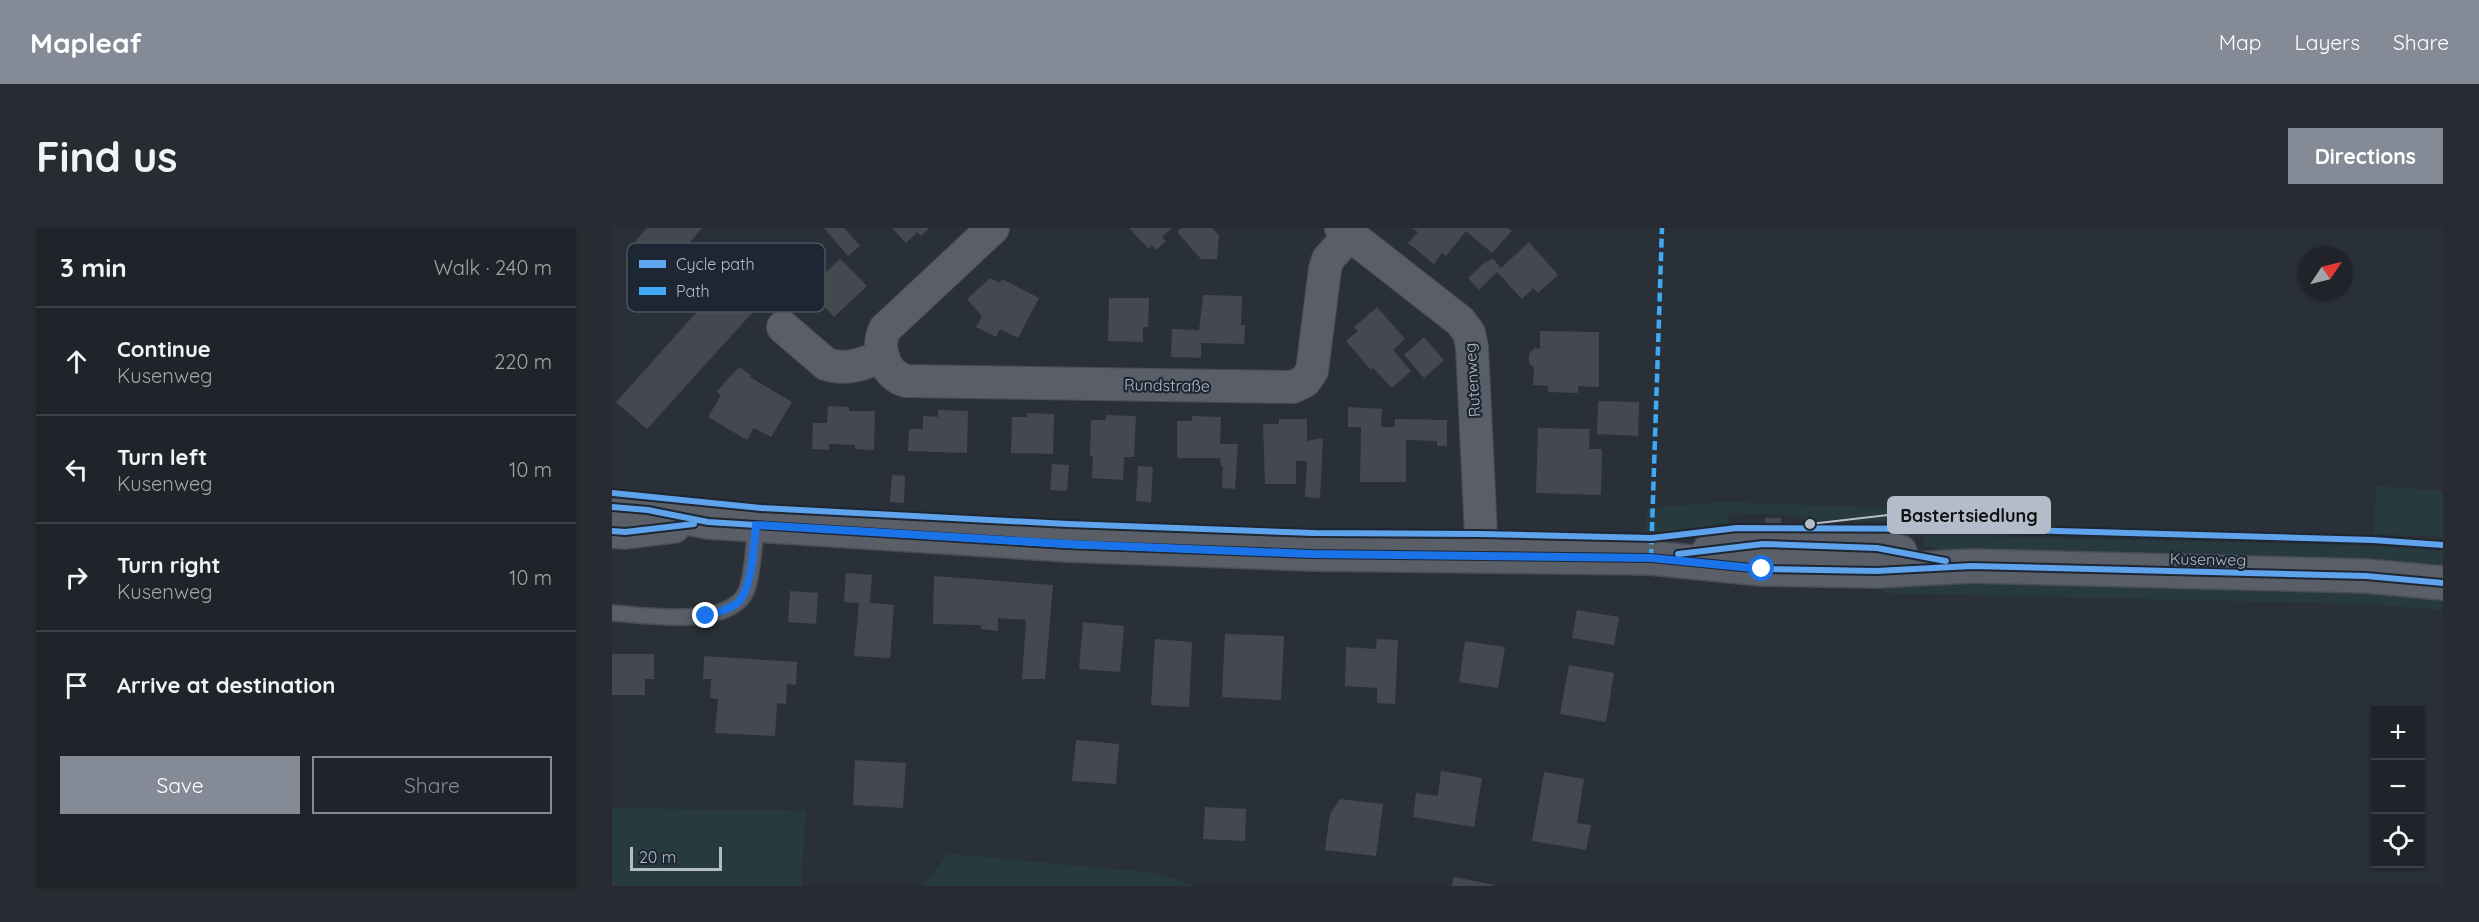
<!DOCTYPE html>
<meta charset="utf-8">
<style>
body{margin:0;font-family:Quicksand,sans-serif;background:#282c32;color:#f1f3f6}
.controls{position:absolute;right:18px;bottom:18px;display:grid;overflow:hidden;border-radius:0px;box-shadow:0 2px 4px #0004}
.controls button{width:54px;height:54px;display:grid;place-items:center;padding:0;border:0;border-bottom:2px solid #3d4147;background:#20242a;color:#f1f3f6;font:30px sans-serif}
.compass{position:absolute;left:1687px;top:18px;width:54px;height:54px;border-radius:50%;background:#20242a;box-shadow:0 2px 4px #0004;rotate:55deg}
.scale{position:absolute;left:18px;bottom:15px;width:92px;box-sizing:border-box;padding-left:6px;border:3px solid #b4bcc9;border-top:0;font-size:16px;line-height:21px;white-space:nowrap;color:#b4bcc9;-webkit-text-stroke:4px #1d2633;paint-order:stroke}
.stop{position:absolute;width:18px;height:18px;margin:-14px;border:4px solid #1a73e8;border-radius:50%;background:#fff}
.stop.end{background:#1a73e8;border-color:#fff;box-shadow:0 2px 6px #0008}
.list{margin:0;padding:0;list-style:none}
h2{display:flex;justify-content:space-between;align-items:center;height:78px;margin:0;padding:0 24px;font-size:26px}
h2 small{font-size:20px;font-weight:400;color:#a2a4a8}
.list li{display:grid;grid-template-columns:39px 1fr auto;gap:18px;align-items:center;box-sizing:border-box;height:108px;padding:0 24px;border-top:2px solid #3d4147}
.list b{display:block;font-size:22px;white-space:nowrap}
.list p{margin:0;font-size:20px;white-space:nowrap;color:#a2a4a8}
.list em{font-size:20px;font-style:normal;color:#a2a4a8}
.actions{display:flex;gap:12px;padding:18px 24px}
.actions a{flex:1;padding:14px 0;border:2px solid #848b96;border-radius:0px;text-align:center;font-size:21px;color:#848b96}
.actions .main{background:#848b96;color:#fff}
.icon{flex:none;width:33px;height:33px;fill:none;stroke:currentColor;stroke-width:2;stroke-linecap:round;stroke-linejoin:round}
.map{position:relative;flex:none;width:1831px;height:658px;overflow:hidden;border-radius:0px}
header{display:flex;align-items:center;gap:36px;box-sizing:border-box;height:84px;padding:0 30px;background:#848b96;color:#fff}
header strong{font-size:28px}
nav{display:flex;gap:33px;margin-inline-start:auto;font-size:21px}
.intro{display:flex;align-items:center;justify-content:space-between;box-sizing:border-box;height:144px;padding:0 36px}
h1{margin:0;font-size:42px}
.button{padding:15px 27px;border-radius:0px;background:#848b96;color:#fff;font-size:21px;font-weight:700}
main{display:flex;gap:36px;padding:0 36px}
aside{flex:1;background:#20242a;border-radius:0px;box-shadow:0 2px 4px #0004}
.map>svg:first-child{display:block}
.green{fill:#273a3e}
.building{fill:#444950}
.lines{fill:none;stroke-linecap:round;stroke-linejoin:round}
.service-casing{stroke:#484c53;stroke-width:18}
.minor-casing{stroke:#484c53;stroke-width:34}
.tertiary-casing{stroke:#484c53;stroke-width:36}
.service{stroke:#5a5e66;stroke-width:15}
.minor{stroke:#5a5e66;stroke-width:32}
.tertiary{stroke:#5a5e66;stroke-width:33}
.quiet{stroke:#3fa9f5;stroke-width:4.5;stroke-dasharray:9 4.5;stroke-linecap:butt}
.cycleway-casing{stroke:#1d2633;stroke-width:10}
.cycleway{stroke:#60a3ed;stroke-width:6}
.route{stroke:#1a73e8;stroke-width:8}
.labels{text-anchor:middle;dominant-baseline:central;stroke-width:4.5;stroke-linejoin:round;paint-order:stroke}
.street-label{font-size:16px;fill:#b4bcc9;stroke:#1d2633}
.key{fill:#1d2633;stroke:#4a5360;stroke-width:1.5}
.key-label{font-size:16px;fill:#b4bcc9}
.leader{fill:none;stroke:#b4bcc9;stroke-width:2}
.callout-dot{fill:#b4bcc9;stroke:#1d2633;stroke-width:2}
.callout{fill:#b4bcc9;stroke:#b4bcc9;stroke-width:2}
.callout-label{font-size:18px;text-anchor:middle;font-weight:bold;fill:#111}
</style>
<header>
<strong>Mapleaf</strong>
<nav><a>Map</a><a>Layers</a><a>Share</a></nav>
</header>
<div class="intro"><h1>Find us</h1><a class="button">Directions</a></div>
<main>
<aside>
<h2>3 min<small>Walk · 240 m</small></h2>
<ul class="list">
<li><svg class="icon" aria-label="ahead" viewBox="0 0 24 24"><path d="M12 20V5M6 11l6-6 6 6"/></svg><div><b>Continue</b><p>Kusenweg</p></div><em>220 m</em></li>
<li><svg class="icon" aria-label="left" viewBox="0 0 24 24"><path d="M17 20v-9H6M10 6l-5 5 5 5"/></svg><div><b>Turn left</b><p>Kusenweg</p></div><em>10 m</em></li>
<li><svg class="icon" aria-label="right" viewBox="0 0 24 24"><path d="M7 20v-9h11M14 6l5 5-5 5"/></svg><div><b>Turn right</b><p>Kusenweg</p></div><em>10 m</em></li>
<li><svg class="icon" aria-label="arrive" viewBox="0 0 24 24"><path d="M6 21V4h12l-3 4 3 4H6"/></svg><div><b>Arrive at destination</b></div></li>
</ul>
<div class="actions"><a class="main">Save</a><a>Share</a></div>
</aside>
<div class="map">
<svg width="1831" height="658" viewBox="0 0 1831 658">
<rect width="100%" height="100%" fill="#2a3038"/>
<g class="green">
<polygon points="1764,258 1831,263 1831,309 1762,306"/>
<polygon points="1112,274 1342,282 1376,296 1195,292 1171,286 1117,285 1116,295 1051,304 1033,304 1035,280"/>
<polygon points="1313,307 1764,318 1831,323 1831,340 1347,326 1312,318"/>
<polygon points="1272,350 1748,363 1831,370 1831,382 1752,376 1270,365"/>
<polygon points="0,580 194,583 189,658 0,658"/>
<polygon points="339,626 546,645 583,658 311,658 335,627"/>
</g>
<g class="building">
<polygon points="35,0 90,0 55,41 23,13"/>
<polygon points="212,0 232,0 248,18 236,28"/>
<polygon points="280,0 317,0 309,8 305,4 294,15"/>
<polygon points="517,0 560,0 550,9 554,13 544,22 540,17 537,21"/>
<polygon points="569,0 600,0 607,8 605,31 589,31 565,4"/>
<polygon points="800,0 896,0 900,3 880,25 854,3 834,28 830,25 822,36 796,15 806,4"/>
<polygon points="917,14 946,47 926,65 921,60 910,71 885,44 867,62 856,50 873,34 881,31 889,40"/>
<polygon points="228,31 255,58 222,89 196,61"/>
<polygon points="378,50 388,55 390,51 427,70 406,110 388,101 384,109 364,99 370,88 355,71"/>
<polygon points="109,57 140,85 35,201 4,174"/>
<polygon points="591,67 630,68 629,97 633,97 632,116 589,115 589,130 559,129 560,101 587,102"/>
<polygon points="497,70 537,70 536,99 531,99 531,114 496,113"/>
<polygon points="765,79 793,111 781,122 799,143 780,160 761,140 759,142 734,113 746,103 742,99"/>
<polygon points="928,103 987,104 987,159 966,158 966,165 936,164 936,158 921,157 922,140 917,135 917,126 923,120 928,121"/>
<polygon points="812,109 832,132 812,150 792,127"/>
<polygon points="127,139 139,147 138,149 180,174 159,209 142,200 135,212 96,189 109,167 104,164"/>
<polygon points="986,173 1027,174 1026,208 985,206"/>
<polygon points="216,178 237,179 237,183 263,183 262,222 243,221 243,217 217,216 217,222 200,221 201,195 215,195"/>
<polygon points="736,179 770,181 769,199 783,199 783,191 835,192 835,218 825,218 825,213 794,212 794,254 748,254 749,199 736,199"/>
<polygon points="326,182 356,183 355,225 296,223 297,201 311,201 311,188 326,189"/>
<polygon points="415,185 442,186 441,226 399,225 400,189 415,189"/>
<polygon points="494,187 524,188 522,229 512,229 511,252 480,250 481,228 478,228 479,192 494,192"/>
<polygon points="580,188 609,189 608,216 626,216 623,261 610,260 611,238 609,238 608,230 565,230 565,193 580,193"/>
<polygon points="667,191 695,191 695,213 711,210 708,270 693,269 695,233 684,233 684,256 653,256 651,196 667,196"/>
<polygon points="926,200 978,201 977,221 990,221 989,267 924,265"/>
<polygon points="440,236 457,237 455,263 438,262"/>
<polygon points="526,238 541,239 539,274 524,273"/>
<polygon points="280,247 293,248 292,275 278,274"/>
<rect x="1153" y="290" width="16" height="8"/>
<polygon points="234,345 260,347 258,375 282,377 278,430 242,428 247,375 232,374"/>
<polygon points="322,348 441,357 433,451 410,451 414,392 386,390 386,403 369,401 369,397 321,396"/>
<polygon points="178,363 206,365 204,396 176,394"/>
<polygon points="965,382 1007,389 1002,417 960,410"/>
<polygon points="471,394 512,398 508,444 467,441"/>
<polygon points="613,406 672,408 669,472 610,469"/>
<polygon points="543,411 580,414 577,479 539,477"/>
<polygon points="765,411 786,412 783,476 765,475 765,460 733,458 734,419 764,421"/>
<polygon points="853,413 893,419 886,460 847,454"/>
<polygon points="0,426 42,426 42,451 33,451 33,467 0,467"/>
<polygon points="92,428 185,434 184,457 175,456 174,476 165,475 163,508 103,505 106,471 98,470 99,451 91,451"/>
<polygon points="957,437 1002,445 994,494 948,486"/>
<polygon points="464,512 507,516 504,556 460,553"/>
<polygon points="243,532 294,535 291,580 241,577"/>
<polygon points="829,543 870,550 862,599 801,589 804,565 826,568"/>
<polygon points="932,544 972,551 965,595 979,597 974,622 920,613"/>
<polygon points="728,571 771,576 764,628 713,622 718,586"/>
<polygon points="593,579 634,581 633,613 591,611"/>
<polygon points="842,649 882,657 882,658 840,658"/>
</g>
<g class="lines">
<g class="service-casing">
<path id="service" d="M0 385C33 387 120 402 135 361 141 344 142 316 144 297"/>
</g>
<g class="minor-casing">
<g id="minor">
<path d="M381 0 273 101C263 120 273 147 294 153L681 159 693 153 700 143 713 41 716 31 738 7"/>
<polyline points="729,0 848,93 857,105 860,119 870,328"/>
<path d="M171 99 214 136C235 143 250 136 271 128"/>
</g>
</g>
<g class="tertiary-casing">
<g id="tertiary">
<polyline points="0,279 36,282 96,294 456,317 699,326 1039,330 1150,341 1264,343 1360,338 1754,348 1831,355"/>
<polyline points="0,303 13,304 62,298"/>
<path d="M1097 323C1159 315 1226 313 1288 324"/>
</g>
</g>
<use href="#service" class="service"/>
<use href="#minor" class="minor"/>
<use href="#tertiary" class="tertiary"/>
<polyline class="quiet" points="1039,330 1050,0"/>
<g class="cycleway-casing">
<g id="cycleway">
<polyline points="0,265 149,280 456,296 702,305 869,306 1040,310 1125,300 1373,301 1761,312 1831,317"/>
<polyline points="0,279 36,282 96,294 456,317 699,326 1039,330 1150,341 1264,343 1360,338 1754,348 1831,355"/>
<polyline points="0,303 13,304 82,296"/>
<polyline points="1066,326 1151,316 1265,320 1334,333"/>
</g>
</g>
<use href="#cycleway" class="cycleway"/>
</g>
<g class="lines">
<path class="route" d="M94 388C105 384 117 382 125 375 140 363 142 316 144 297L456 316 699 326 1039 330 1150 341"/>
</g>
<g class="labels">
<g class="street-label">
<text transform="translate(860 152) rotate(-94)">Rutenweg</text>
<text transform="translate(555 157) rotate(1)">Rundstraße</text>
<text transform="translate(1596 331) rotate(1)">Kusenweg</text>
</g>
</g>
<rect x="15" y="15" width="198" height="69" rx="9" class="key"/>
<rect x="27" y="32" width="27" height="8" fill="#60a3ed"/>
<rect x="27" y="59" width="27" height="8" fill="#3fa9f5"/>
<g class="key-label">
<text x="64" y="42">Cycle path</text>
<text x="64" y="69">Path</text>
</g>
<path class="leader" d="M1198 296L1276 287"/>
<circle class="callout-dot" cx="1198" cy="296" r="6"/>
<rect class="callout" x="1276" y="269" width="162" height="36" rx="6"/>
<g class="callout-label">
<text x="1357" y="294">Bastertsiedlung</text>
</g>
</svg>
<div class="controls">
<button>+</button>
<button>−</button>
<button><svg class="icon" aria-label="locate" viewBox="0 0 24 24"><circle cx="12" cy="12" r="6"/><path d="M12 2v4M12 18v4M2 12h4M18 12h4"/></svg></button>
</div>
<svg class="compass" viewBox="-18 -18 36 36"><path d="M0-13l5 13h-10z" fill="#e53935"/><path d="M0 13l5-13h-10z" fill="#a2a4a8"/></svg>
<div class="scale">20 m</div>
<div class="stop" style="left:1150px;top:341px"></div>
<div class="stop end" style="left:94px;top:388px"></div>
</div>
</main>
